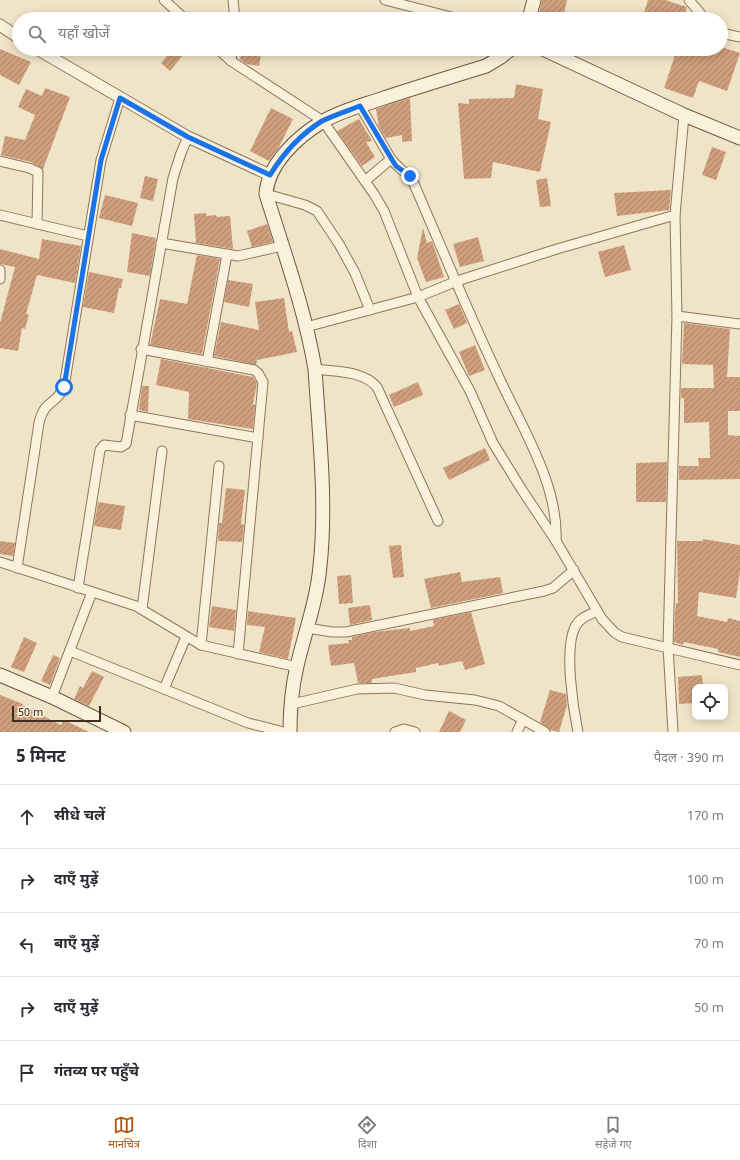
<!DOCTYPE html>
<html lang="hi">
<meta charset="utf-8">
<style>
body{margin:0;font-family:Georgia,"Noto Sans Devanagari",serif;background:#f7f7f7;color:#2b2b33}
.controls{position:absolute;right:12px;bottom:12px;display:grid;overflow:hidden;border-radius:8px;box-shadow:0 2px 10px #0003}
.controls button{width:36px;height:36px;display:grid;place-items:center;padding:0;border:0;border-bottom:1px solid #e1e1e2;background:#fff;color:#2b2b33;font:20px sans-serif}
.scale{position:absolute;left:12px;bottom:10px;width:89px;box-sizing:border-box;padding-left:4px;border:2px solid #3d2e20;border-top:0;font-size:11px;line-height:14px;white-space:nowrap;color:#3d2e20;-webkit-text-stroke:3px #f7eed8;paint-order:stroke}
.stop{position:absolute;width:12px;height:12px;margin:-9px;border:3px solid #1a73e8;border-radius:50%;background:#fff}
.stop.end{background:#1a73e8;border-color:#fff;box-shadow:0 1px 4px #0008}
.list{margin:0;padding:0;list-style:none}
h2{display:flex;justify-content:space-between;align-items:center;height:52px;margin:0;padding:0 16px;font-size:17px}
h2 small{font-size:13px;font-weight:400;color:#7c7c81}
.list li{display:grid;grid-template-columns:26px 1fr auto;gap:12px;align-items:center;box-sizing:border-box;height:64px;padding:0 16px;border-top:1px solid #e1e1e2}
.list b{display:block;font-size:15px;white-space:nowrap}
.list em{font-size:13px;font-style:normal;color:#7c7c81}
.icon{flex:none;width:22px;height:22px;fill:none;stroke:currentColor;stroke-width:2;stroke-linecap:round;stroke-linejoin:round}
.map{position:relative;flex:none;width:740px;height:732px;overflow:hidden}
.search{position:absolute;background:#fff;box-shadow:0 2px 10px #0003;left:12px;right:12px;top:12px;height:44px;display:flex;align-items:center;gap:10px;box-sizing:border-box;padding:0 14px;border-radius:22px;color:#7c7c81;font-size:15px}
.sheet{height:372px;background:#fff}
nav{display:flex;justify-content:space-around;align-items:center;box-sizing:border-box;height:56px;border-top:1px solid #e1e1e2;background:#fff;font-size:11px;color:#7c7c81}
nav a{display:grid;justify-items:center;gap:2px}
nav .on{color:#b45309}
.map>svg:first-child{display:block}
.building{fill:url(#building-hatch)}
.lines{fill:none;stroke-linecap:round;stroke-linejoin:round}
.minor-casing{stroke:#8d765c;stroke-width:11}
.tertiary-casing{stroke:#8d765c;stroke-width:13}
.secondary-casing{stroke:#6f573f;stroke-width:15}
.minor{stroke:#faf1dc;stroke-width:9}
.tertiary{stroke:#faf1dc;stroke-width:11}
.secondary{stroke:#faf1dc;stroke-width:13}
.route{stroke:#1a73e8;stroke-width:5}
</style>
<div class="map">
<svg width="740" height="732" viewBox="0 0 740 732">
<defs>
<pattern id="building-hatch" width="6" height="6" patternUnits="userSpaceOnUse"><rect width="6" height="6" fill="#cf9f7d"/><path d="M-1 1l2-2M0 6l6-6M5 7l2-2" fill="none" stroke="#a98266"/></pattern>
</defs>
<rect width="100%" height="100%" fill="#f0e4c8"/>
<g class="building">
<polygon points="542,0 567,0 563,19 538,19"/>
<polygon points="648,0 665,0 687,7 683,19 642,19"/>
<polygon points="721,47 740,53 727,91 699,81 693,98 664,88 677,49 721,49"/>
<polygon points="0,49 31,62 19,85 0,75"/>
<polygon points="173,49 188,49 170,71 161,63"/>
<polygon points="242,49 262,49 259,66 246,64 240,59"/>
<polygon points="516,84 543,89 538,119 551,122 540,172 493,162 491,178 464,179 458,103 469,104 469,99 514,98"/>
<polygon points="45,88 70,97 43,169 31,162 1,155 5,136 25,140 35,115 18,107 26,89 42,96"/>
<polygon points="410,98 412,141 402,142 402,135 386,138 379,127 376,109"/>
<polygon points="271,108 293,119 279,147 269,161 250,151"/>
<polygon points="359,119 372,141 366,142 375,157 362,166 337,131"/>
<polygon points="712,147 726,152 716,180 702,175"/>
<polygon points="145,176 158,179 153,201 140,198"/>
<polygon points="547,178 551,206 540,207 536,180"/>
<polygon points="671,190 669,210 617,216 614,193"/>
<polygon points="105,195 138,203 132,226 99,218"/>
<polygon points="206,213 206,216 216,215 217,217 230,216 233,249 196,243 194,214"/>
<polygon points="267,224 273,242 252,247 247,231"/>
<polygon points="423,228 427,243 432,241 444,277 426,282 417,258"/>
<polygon points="132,233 156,238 150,276 127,272"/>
<polygon points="478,237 484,261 460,267 453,244"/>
<polygon points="42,239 81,246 75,283 37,275 26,314 29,315 25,329 22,328 18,351 0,348 0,323 15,267 0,264 0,249 39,259"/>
<polygon points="624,245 631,270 605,277 598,252"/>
<polygon points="197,255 220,259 202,354 150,345 160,299 187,304"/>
<polygon points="89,272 123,279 121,288 119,288 114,313 83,307"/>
<polygon points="228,280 253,284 249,307 224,302"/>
<polygon points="284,298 289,332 292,331 297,352 257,360 256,365 214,356 221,322 259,330 255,302"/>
<polygon points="459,304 467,323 454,329 445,310"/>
<polygon points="684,323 730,329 727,377 740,377 740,411 728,411 728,435 740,436 740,479 679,480 679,466 699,466 698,458 710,458 709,422 684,423 684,398 681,398 681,388 714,388 713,365 682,364"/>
<polygon points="475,345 485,370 469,376 459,352"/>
<polygon points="161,359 253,377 257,383 253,404 255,405 253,429 188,419 189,392 156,385"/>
<polygon points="418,382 423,395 394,407 389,395"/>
<polygon points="142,386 149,386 148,412 139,410"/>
<polygon points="485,448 490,460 449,480 443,468"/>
<polygon points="667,462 666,502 636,502 636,463"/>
<polygon points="226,488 245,490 241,524 244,525 242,542 218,541 219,523 222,523"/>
<polygon points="98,502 125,506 121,530 94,526"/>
<polygon points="703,539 740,545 740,572 736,598 699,592 697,616 727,622 728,618 740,621 740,657 718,652 718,649 684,642 683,645 674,642 675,613 676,603 678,603 677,541 703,541"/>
<polygon points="0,541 15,543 13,556 0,554"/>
<polygon points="401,545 404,577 393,578 389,546"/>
<polygon points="460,572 462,582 500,577 503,593 431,608 424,579"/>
<polygon points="351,575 353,603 339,604 337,576"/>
<polygon points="370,605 372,620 350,625 348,608"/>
<polygon points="212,606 236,610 234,631 209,627"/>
<polygon points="248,611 296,618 288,659 259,652 265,627 247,625"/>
<polygon points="471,612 485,664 465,670 462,661 439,666 438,663 416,668 416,672 372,679 372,683 358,683 354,663 331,666 328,645 349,643 348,640 352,640 352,637 374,632 410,628 410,631 434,626 433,620"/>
<polygon points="24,637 37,643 24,672 11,667"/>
<polygon points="53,655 60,658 50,685 41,681"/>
<polygon points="92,671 104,677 89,706 74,699 80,686 83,688"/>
<polygon points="702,675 703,687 695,687 695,703 679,704 678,677"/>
<polygon points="550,690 566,694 567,705 559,732 550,730 540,722"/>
<polygon points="0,695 23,704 22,705 61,725 64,720 89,732 0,732"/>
<polygon points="449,711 466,720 460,732 439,732"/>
</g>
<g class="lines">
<g class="minor-casing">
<g id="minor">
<polyline points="164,0 185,19"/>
<polyline points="233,0 235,19"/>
<polyline points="385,0 459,19"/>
<polyline points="689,0 705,19"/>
<polyline points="721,33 740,37"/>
<polyline points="218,49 231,61 323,121 374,194 384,211 418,297 470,391 493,443 522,490 556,541 602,619 615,633 622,637 740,665"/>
<polyline points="231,61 232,49"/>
<path d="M360 106 391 159C398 168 408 173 414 184 441 246 467 310 496 371 519 423 559 483 556 541"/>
<polyline points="0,161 29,168 38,172 37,224"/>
<polyline points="365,181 391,159"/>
<polyline points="266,194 305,205 317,211 339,244 355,273 370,310"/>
<polyline points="0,215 88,236"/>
<polyline points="161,243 238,256 282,246"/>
<polyline points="0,270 0,279"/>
<polyline points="677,316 740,324"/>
<polyline points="306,327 418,297 457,281 557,249 675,215"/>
<polyline points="141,349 254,370 258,373 263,382 238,654"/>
<polyline points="207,362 227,255"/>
<path d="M315 369C336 372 362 370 377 387L438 521"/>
<polyline points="130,415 258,438"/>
<polyline points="0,562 136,606 201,645 297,667"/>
<path d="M17 568 39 423C45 398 56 406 64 387L101 160 120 98"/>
<polyline points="78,588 100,450 104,445 121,447 126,444 173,178 181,153 188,137"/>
<polyline points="142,609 162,451"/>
<polyline points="307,628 332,632 346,632 544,591 553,588 574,570"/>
<polyline points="201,645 219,466"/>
<polyline points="70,651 248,723 284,732"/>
<polyline points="164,689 186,637"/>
<polyline points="52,697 92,592"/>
<polyline points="292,704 357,689 394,688 425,695 475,700 499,706 545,732"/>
<polyline points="395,732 404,729 415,732"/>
<polyline points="517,732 523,719"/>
<path d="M578 732C573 708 564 649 575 627 579 618 589 615 597 611"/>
<polyline points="673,732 668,646 677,316 675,215 684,115"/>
</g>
</g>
<g class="tertiary-casing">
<g id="tertiary">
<polyline points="0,25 19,38"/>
<polyline points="37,49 188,137 270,175"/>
</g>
</g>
<g class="secondary-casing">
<g id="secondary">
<polyline points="529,19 534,0"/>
<polyline points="543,49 684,115 740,138"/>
<polyline points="0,675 52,697 124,732"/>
<path d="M290 732C290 710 292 687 297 666 305 632 317 600 320 566 327 501 319 434 315 369 305 310 284 252 266 194 268 164 297 137 322 122 338 112 360 106 378 100 414 88 450 77 486 66L501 57 511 49"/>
</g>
</g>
<use href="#minor" class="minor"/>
<use href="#tertiary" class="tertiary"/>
<use href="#secondary" class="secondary"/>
</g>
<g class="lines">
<path class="route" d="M64 387 101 160 120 98 188 137 270 175C283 154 301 134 322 121 334 115 347 111 360 106L391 158 396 166 410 176"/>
</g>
</svg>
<div class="controls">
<button><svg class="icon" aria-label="locate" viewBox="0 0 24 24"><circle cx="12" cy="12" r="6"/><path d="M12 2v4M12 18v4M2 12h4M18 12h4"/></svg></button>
</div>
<div class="scale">50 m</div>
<div class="stop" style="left:64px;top:387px"></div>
<div class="stop end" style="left:410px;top:176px"></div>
<div class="search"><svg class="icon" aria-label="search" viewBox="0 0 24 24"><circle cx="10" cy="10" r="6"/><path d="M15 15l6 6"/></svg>यहाँ खोजें</div>
</div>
<section class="sheet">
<h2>5 मिनट<small>पैदल · 390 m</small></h2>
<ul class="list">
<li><svg class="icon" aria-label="ahead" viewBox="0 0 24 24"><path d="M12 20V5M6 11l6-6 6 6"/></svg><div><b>सीधे चलें</b></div><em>170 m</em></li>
<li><svg class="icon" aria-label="right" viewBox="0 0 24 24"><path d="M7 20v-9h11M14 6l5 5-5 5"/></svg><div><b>दाएँ मुड़ें</b></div><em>100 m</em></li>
<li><svg class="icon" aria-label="left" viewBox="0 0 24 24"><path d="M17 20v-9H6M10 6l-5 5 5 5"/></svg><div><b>बाएँ मुड़ें</b></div><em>70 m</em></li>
<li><svg class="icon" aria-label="right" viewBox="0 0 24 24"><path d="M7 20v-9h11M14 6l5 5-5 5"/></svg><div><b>दाएँ मुड़ें</b></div><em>50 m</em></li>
<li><svg class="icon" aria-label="arrive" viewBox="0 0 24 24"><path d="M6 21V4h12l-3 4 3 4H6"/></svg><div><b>गंतव्य पर पहुँचे</b></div></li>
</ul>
</section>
<nav>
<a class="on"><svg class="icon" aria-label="map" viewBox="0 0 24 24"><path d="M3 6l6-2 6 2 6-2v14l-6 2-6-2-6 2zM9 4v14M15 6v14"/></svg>मानचित्र</a>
<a><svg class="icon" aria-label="directions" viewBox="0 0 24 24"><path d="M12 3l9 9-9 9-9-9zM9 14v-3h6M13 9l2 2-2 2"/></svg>दिशा</a>
<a><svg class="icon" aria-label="saved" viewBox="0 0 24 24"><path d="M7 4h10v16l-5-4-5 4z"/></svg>सहेजे गए</a>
</nav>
